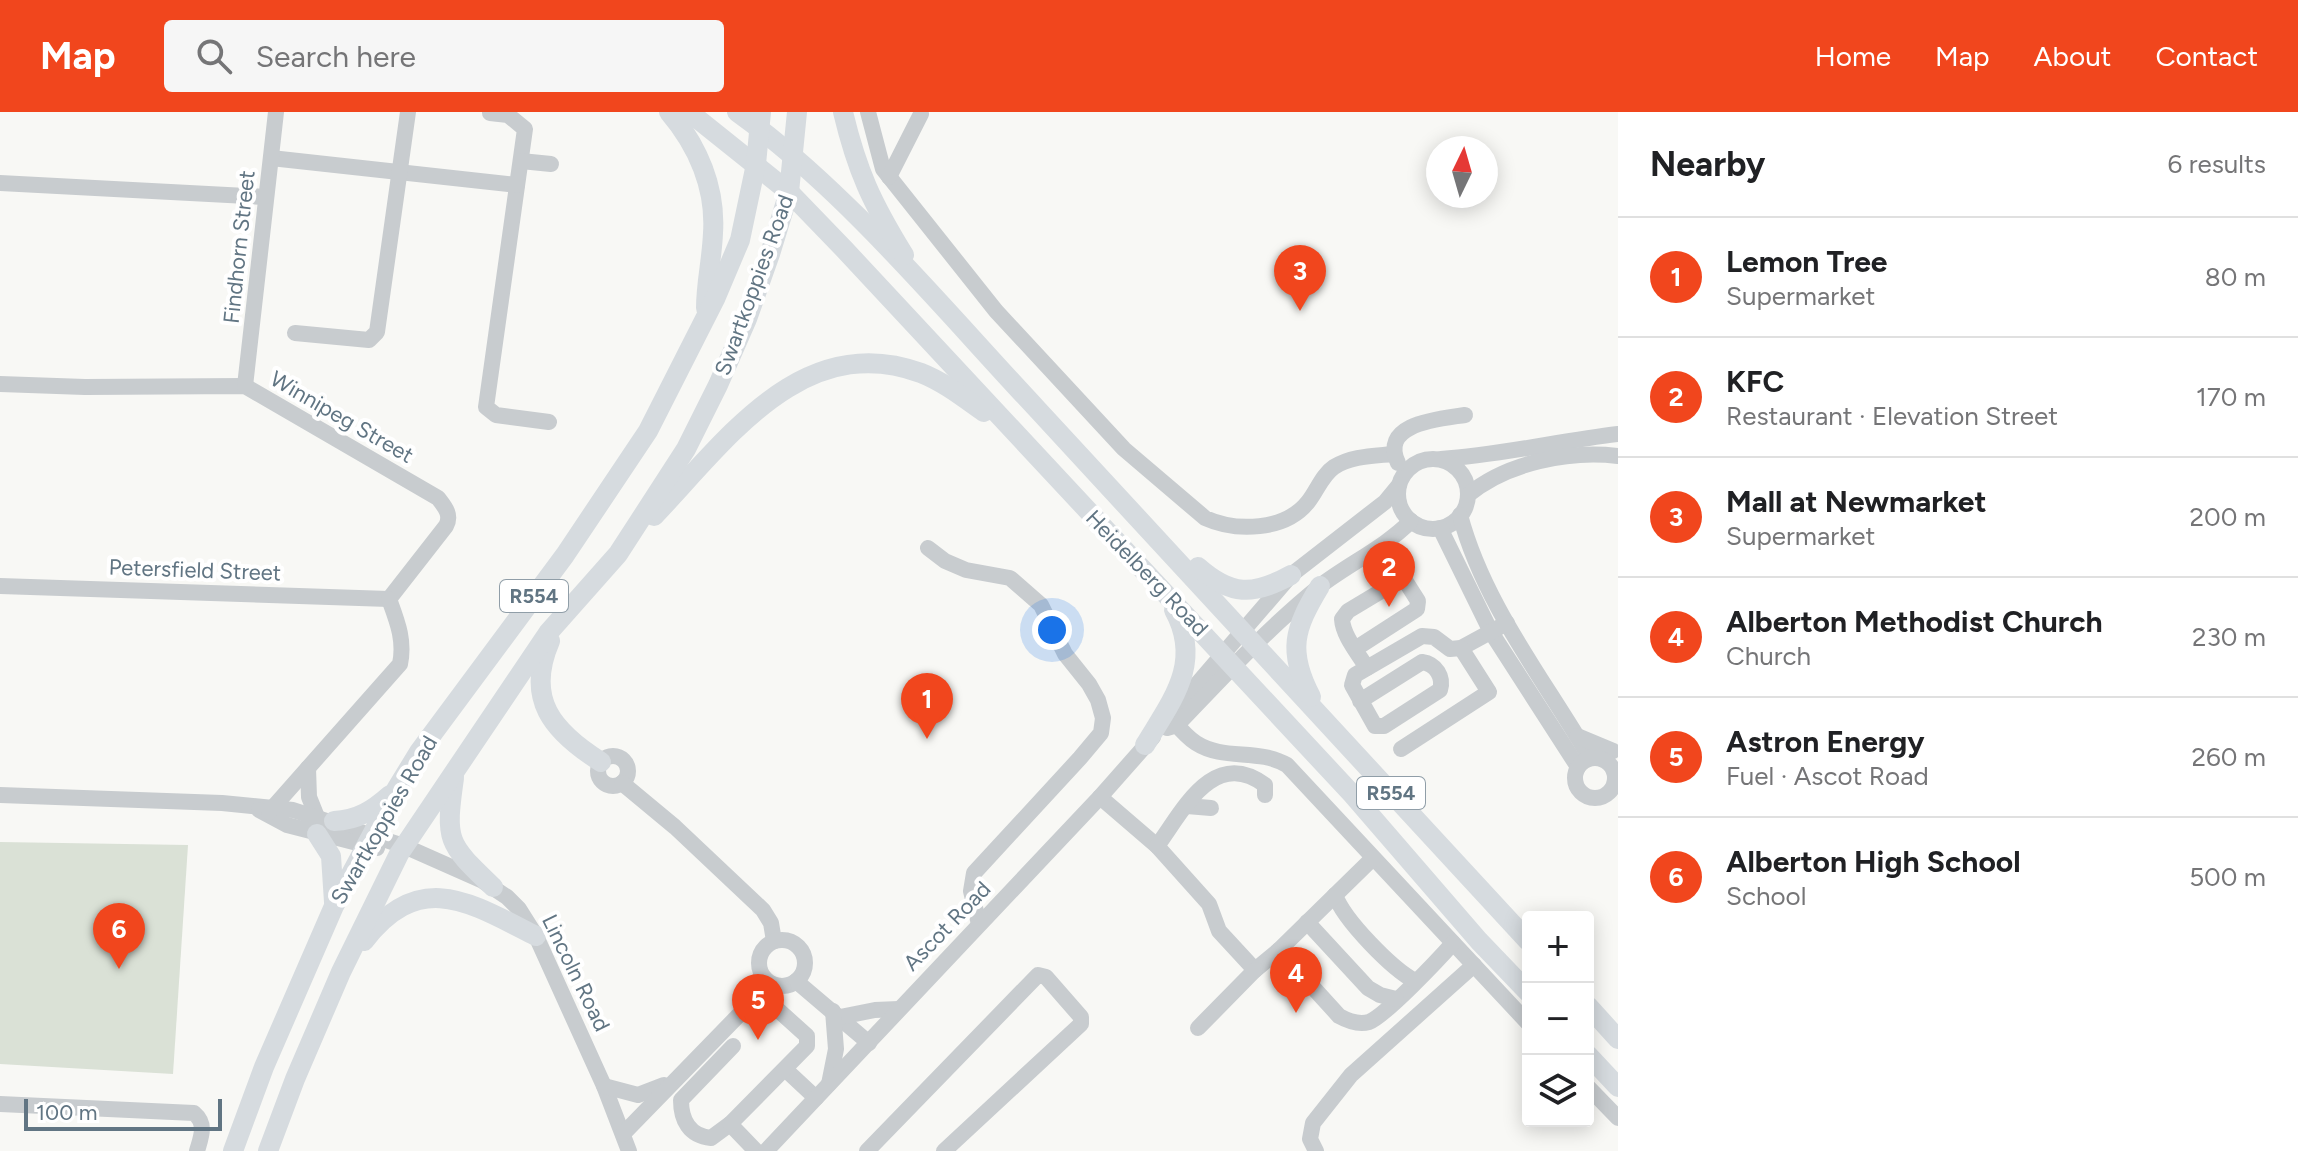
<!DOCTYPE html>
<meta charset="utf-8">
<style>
body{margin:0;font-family:Figtree,sans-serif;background:#f6f6f6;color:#202124}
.controls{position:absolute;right:24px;bottom:24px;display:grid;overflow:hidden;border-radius:8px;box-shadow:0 4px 20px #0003}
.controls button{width:72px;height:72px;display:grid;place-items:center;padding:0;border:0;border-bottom:2px solid #e0e0e0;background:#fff;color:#202124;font:40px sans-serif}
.compass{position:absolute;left:1426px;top:24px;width:72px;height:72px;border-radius:50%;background:#fff;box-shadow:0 4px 20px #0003;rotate:5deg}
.scale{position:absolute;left:24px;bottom:20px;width:198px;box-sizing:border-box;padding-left:8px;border:4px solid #617583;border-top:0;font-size:22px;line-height:28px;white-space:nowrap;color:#617583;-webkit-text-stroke:6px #fff;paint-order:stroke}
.you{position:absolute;left:1052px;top:518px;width:28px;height:28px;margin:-20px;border:6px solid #fff;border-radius:50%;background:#1a73e8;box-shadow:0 0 0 12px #1a73e833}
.badge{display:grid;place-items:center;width:52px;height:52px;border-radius:50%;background:#f1461d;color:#fff;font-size:26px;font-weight:700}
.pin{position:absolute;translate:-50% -66px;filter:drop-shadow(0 2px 4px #0008)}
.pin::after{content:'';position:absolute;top:42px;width:28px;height:24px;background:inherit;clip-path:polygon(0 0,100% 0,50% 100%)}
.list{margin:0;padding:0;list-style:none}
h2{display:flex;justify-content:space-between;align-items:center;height:104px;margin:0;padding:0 32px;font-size:34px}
h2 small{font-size:26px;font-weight:400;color:#757577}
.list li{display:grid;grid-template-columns:52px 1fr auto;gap:24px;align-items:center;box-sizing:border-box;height:120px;padding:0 32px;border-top:2px solid #e0e0e0}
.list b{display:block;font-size:30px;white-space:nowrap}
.list p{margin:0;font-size:26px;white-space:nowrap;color:#757577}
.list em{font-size:26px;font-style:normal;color:#757577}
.icon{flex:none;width:44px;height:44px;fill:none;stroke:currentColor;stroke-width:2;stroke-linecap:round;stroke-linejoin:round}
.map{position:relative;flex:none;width:1618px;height:1039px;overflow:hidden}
header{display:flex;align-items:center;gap:48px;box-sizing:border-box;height:112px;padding:0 40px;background:#f1461d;color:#fff}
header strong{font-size:38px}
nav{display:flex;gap:44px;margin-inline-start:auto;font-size:28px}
.search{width:560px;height:72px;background:#f6f6f6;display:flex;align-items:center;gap:20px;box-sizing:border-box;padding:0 28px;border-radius:8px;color:#757577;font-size:30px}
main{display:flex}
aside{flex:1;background:#fff}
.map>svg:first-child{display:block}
.green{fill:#dae1d6}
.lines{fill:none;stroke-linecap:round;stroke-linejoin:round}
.minor{stroke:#c8cccf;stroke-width:16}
.major{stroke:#d6dbdf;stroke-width:20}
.labels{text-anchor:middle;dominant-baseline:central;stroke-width:8;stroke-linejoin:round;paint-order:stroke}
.shield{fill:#fff;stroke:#909ea8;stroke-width:2}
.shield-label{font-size:20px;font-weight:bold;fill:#617583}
.street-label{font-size:22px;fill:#617583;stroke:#fff}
</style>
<header>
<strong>Map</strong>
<div class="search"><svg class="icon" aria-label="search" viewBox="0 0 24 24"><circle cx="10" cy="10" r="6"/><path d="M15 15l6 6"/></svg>Search here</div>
<nav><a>Home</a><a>Map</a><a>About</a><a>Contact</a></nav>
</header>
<main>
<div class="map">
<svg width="1618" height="1039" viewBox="0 0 1618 1039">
<rect width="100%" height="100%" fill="#f8f8f5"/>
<polygon class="green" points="0,730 188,733 173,962 0,952"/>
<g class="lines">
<g class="minor">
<path d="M868 0 883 57 996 199 1124 337 1205 406C1236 420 1285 419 1308 390 1317 379 1322 363 1334 355 1351 344 1373 344 1393 342"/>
<polyline points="490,1 508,3 525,17 486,295 496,303 549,310"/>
<polyline points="271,46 517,73"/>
<polyline points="521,49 551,52"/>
<polyline points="889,65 921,2"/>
<polyline points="0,71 266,85"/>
<polyline points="295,221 369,228 377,220 408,0"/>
<path d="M0 272 85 275 245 274 438 386C445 395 452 403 446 414L389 487"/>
<polyline points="245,274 276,0"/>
<path d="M1441 347C1501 343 1559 329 1618 322"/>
<circle cx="1433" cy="382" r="35"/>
<path d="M1398 351C1379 311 1440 307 1465 303"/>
<path d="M1468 383C1506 351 1569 338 1618 344"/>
<path d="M1460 403C1484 493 1544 567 1590 646"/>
<polyline points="1440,416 1491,520 1578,655"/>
<polyline points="928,436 945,449 966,458 1010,466 1041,493 1065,542 1089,572 1098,588 1103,606 1101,621 1080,646 974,761 971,779 979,812"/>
<polyline points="0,474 389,487"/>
<path d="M1355 537 1417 497 1418 489 1406 470 1398 469 1348 499 1342 507C1343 524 1358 541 1367 556"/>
<path d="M1360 589 1422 550C1436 552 1444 565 1440 578L1384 614H1375L1352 573 1355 563 1422 524 1434 525 1450 537 1461 536 1507 511"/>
<path d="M1169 604C1178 614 1185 624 1196 631 1224 649 1258 636 1287 653L1528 911"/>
<polyline points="1167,607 1291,463 1385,390 1399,373"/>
<path d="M1167 616 1177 613C1223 565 1268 516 1320 474 1350 451 1384 436 1411 409"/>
<polyline points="1577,624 1613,639"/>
<polyline points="1401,637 1489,580 1461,536"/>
<circle cx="613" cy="659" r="15"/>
<circle cx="1595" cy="666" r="20"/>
<polyline points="308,656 309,685 317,705"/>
<polyline points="622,671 675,715 763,798 771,811 774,829"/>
<polyline points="0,683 222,691 293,698 404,734 483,769 507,785 519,797 536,824 604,974 629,1039"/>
<path d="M1100 685 1157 734 1209 792 1219 819 1255 858 1279 838 1339 904C1348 909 1358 913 1369 910 1385 904 1439 847 1453 831"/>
<polyline points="1187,694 1211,696"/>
<polyline points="259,698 287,713 377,736"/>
<path d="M269 700 400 552C405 528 397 509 389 487"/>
<path d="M1157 734C1183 699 1213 635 1265 673V683"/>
<path d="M1335 783C1344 808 1392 857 1415 869"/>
<polyline points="1307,810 1368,876 1380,883 1396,887"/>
<circle cx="782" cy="851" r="23"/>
<polyline points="1279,838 1373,746"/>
<polyline points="796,869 869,931"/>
<polyline points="840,905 875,898 899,897"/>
<polyline points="1198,916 1255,858"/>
<path d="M733 934 681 988C681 1008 689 1024 711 1026L730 1012 756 1039"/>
<polyline points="786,958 816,986"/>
<polyline points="829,972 836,937 833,899"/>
<polyline points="604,974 638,983 664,973"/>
<polyline points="1588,975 1618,1006"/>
<path d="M0 992 194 1001C207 1012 201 1025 197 1039"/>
<polyline points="730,1012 807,934 807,924 777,897"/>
<polyline points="623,1022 770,871"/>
<polyline points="766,1039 1100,685 1153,625"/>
<polyline points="867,1039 1038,863 1046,865 1081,905 1081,912 944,1039"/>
<polyline points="1316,1039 1310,1027 1313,1011 1351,963 1474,853"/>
</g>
<g class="major">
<path d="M669 0C698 34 716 76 713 121 712 147 706 171 706 196"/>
<polyline points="689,0 789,80 845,138 1352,682 1479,829 1528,880"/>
<path d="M737 0C847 79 944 198 1037 297 1201 474 1364 652 1528 829"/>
<path d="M843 0C857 59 872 91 904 143"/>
<path d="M654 404C725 330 802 217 921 261 944 270 964 286 984 300"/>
<path d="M1198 455C1231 484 1253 484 1291 463"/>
<path d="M550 529C525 587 552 619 601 650"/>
<path d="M1311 585C1287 539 1294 517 1320 474"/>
<path d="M1145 633C1172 588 1203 551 1174 498"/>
<path d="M454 666C445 730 447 731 493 775"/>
<path d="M334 709C358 708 373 698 390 683"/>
<polyline points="317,722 331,744 334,790"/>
<path d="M364 829C420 757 469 790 536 824"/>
<polyline points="1588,894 1618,927"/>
<polyline points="1588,943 1618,975"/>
<polyline points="233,1039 264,955 334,794 397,676 419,640 565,443 648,319 715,187 740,128 756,52 761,0"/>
<polyline points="268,1039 295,967 341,860 399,742 548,521 618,442 686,337 718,273 747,207 770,142 789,80 797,0"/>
</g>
</g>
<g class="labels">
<g class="shield">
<rect x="500" y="468" width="68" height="32" rx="6"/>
<rect x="1357" y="665" width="68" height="32" rx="6"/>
</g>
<g class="shield-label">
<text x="534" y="484">R554</text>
<text x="1391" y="681">R554</text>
</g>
<g class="street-label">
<text transform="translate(239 135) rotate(-84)">Findhorn Street</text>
<text transform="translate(754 173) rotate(-70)">Swartkoppies Road</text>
<text transform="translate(342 305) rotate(30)">Winnipeg Street</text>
<text transform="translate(195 458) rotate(2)">Petersfield Street</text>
<text transform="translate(1147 461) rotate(46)">Heidelberg Road</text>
<text transform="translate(384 708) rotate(-60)">Swartkoppies Road</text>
<text transform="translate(947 814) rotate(-46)">Ascot Road</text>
<text transform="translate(576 861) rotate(64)">Lincoln Road</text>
</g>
</g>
</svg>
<div class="controls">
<button>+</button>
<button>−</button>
<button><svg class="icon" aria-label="layers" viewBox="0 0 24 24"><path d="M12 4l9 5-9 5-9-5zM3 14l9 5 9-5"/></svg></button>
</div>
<svg class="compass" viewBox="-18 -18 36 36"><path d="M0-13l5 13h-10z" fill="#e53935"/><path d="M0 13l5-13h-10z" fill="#757577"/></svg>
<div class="scale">100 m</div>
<div class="you"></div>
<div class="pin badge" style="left:927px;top:627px">1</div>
<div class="pin badge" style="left:1389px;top:495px">2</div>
<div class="pin badge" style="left:1300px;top:199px">3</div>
<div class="pin badge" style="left:1296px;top:901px">4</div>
<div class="pin badge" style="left:758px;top:928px">5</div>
<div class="pin badge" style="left:119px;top:857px">6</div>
</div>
<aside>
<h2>Nearby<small>6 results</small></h2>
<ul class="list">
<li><span class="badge">1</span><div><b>Lemon Tree</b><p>Supermarket</p></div><em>80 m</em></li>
<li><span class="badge">2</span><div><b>KFC</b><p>Restaurant · Elevation Street</p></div><em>170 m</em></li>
<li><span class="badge">3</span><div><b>Mall at Newmarket</b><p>Supermarket</p></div><em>200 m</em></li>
<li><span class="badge">4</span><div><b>Alberton Methodist Church</b><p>Church</p></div><em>230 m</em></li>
<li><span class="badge">5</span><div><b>Astron Energy</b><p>Fuel · Ascot Road</p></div><em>260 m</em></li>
<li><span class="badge">6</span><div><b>Alberton High School</b><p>School</p></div><em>500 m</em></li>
</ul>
</aside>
</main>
